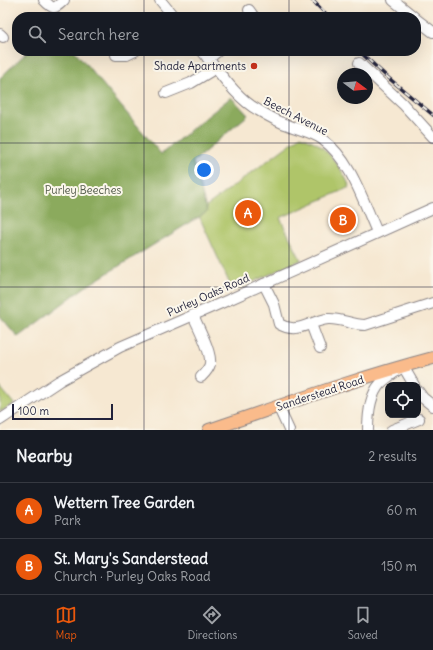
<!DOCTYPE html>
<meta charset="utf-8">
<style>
body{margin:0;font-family:Delius,sans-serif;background:#242831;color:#f1f3f6}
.controls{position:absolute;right:12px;bottom:12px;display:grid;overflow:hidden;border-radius:8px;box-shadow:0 4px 16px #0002}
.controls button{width:36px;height:36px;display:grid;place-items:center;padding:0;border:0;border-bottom:1px solid #363941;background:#171b24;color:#f1f3f6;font:20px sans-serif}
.compass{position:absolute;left:337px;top:68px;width:36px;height:36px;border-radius:50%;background:#171b24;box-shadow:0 4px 16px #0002;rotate:106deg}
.scale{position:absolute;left:12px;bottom:10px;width:101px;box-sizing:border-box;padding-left:4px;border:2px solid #22223b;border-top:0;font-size:11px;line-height:14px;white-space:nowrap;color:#22223b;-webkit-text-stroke:3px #fbf7ec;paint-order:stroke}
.you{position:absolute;left:204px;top:170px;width:14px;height:14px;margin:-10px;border:3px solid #fff;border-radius:50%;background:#1a73e8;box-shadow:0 0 0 6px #1a73e833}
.badge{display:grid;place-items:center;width:26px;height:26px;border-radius:50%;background:#ea580c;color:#fff;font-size:13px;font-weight:700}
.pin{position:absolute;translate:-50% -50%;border:2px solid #fff;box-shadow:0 1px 4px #0006}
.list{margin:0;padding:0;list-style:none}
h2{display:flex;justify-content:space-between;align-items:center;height:52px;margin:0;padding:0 16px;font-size:17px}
h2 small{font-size:13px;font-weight:400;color:#9ea1a6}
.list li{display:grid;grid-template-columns:26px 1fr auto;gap:12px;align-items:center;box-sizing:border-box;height:56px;padding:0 16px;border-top:1px solid #363941}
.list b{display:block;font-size:15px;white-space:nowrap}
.list p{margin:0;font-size:13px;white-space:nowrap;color:#9ea1a6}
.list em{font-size:13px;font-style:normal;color:#9ea1a6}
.icon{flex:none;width:22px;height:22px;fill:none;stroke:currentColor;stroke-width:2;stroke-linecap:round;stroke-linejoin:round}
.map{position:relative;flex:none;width:433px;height:430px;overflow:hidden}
.search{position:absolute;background:#171b24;box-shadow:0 4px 16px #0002;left:12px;right:12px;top:12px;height:44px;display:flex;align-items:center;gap:10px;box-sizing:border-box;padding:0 14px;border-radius:16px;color:#9ea1a6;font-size:15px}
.sheet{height:164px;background:#171b24}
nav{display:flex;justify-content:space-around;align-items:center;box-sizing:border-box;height:56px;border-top:1px solid #363941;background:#171b24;font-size:11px;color:#9ea1a6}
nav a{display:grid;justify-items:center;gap:2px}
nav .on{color:#ea580c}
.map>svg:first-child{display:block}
.green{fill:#afc569;stroke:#687452}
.forest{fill:#8baa5d;stroke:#56664c}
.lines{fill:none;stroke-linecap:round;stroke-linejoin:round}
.minor-casing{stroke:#8c8586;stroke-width:12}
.major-casing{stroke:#8c8586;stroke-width:14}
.minor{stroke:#fff;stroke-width:10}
.major{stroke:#fabb8b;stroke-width:12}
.rail-casing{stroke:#22223b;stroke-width:3.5}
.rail{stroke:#fbf7ec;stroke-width:2;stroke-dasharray:6;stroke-linecap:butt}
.grid{fill:none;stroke:#22223b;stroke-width:1;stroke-opacity:0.55}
.poi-dot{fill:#c8321e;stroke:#fbf7ec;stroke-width:1.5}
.labels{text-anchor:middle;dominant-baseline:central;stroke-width:4;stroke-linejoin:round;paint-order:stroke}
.poi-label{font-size:11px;fill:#22223b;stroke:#fbf7ec;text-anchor:end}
.street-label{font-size:11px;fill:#22223b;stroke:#fbf7ec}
.park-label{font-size:11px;fill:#535b4b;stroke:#fbf7ec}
</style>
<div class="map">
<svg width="433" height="430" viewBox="0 0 433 430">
<rect width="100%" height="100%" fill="#fbf7ec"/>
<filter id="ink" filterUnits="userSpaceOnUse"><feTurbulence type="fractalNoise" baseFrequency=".025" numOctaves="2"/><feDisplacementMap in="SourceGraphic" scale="8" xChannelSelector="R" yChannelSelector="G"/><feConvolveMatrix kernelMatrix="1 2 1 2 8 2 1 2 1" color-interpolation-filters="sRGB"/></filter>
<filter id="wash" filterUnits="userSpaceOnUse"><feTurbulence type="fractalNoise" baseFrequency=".012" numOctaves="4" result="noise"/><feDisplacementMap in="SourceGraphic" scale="16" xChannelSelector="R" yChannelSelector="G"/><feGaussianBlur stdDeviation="0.9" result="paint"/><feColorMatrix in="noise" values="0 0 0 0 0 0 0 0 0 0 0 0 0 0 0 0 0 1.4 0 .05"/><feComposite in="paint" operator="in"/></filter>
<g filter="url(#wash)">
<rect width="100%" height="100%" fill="#f6e8d2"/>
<g class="green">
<path d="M301 136C306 138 313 141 318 144 332 155 343 171 350 187L280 218 301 260 233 291 199 216 207 212 205 207Z"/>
<polygon points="0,387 14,404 0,412"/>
</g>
<polygon class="forest" points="28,51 75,51 161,154 231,97 248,115 193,162 207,212 85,287 18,337 0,316 0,78"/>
</g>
<g filter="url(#ink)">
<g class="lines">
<g class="minor-casing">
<g id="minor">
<path d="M44 0C53 10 55 9 64 0"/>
<polyline points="160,0 174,17"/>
<polyline points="393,0 414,17"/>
<polyline points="249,10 254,17"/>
<polyline points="416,19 433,32"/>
<polyline points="0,34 3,37"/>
<path d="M202 51C218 70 236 98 258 110 268 116 278 122 288 125 299 130 312 132 322 139 351 160 363 201 377 232"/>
<polyline points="116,55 127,55 135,51"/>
<polyline points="208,59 218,51"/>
<polyline points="359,63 403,104 433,137"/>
<polyline points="166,93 191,83 216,68"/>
<path d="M264 284 274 304 279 324C298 335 309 321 328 319 340 318 352 325 365 325L433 303"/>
<path d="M193 315C198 327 212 352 210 364 209 369 205 373 201 377"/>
<polyline points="311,324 320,348"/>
<polyline points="418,391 423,398 433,406"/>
<polyline points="278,406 289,430"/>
<polyline points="0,420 59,381 120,347 226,301 433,208"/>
<path d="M368 430C368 415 370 395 380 384 387 377 396 372 403 366L414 385"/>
<polyline points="392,430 419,419"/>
</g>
</g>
<g class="major-casing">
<path id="major" d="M209 430C283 405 357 378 433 358"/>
</g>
<use href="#minor" class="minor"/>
<use href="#major" class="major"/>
<g class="rail-casing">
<g id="rail">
<polyline points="312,0 329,17"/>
<polyline points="359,51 385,75 433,115"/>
</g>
</g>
<use href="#rail" class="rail"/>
</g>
</g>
<path class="grid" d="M144 0V17M289 0V17M144 51V430M289 51V430M0 143H433M0 287H433"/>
<circle class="poi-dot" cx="254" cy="66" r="4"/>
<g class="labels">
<g class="poi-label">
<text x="246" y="66">Shade Apartments</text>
</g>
<g class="street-label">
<text transform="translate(296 116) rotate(27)">Beech Avenue</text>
<text transform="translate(208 295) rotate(-24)">Purley Oaks Road</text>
<text transform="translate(320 393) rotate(-18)">Sanderstead Road</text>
</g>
<g class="park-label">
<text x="83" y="190">Purley Beeches</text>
</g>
</g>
</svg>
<div class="controls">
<button><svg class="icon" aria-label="locate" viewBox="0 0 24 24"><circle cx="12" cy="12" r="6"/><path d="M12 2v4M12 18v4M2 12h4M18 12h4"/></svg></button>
</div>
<svg class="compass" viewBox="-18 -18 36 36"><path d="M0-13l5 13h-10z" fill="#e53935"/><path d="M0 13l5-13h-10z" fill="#9ea1a6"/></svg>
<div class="scale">100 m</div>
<div class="you"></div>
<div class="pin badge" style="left:248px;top:213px">A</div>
<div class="pin badge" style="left:343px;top:220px">B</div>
<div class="search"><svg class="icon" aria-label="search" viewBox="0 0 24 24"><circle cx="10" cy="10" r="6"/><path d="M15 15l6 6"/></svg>Search here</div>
</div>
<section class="sheet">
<h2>Nearby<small>2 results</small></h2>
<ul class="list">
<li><span class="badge">A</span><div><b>Wettern Tree Garden</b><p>Park</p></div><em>60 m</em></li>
<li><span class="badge">B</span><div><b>St. Mary's Sanderstead</b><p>Church · Purley Oaks Road</p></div><em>150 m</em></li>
</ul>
</section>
<nav>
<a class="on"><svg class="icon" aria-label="map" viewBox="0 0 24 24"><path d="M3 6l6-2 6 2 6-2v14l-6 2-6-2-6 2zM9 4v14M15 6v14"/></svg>Map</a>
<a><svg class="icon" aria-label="directions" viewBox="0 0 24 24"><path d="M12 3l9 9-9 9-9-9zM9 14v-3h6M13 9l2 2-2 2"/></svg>Directions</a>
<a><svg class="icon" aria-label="saved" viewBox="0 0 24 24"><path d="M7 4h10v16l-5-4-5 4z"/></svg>Saved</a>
</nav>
